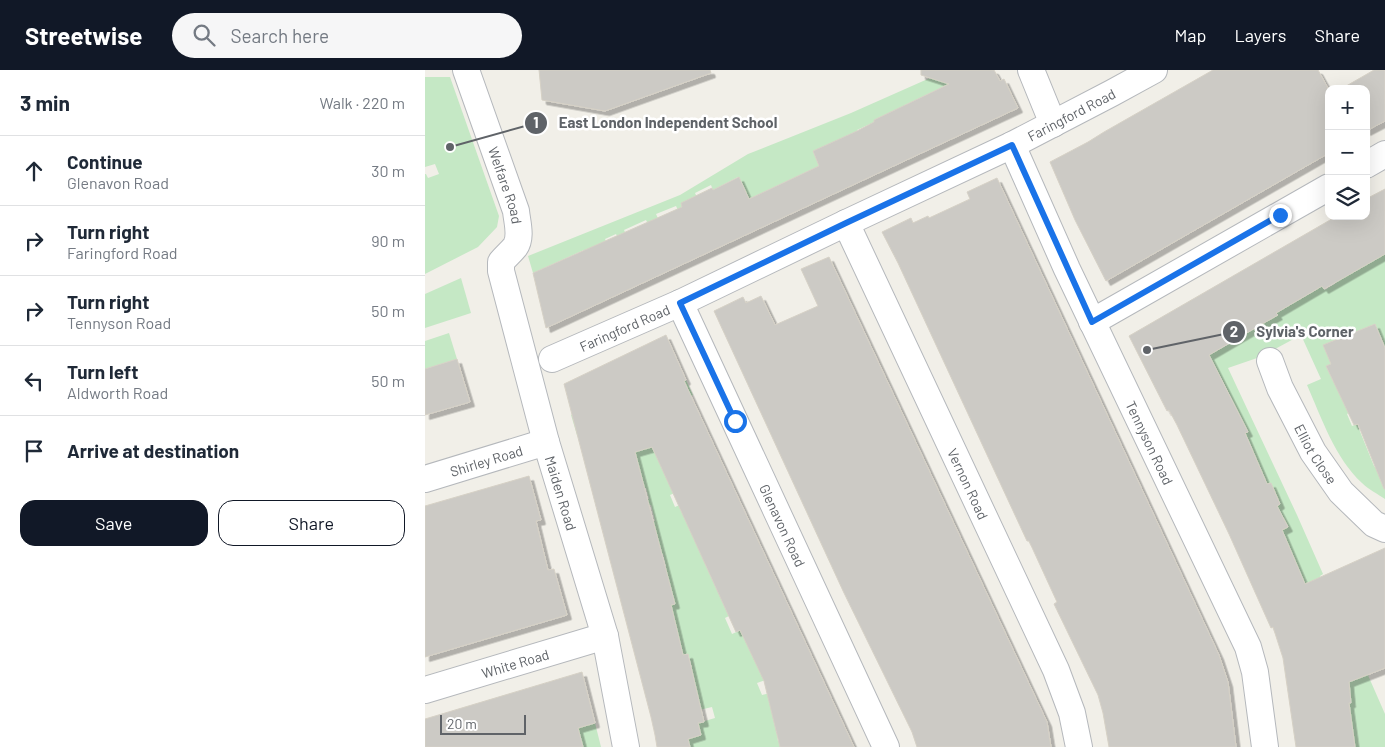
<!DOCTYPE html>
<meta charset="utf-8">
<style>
body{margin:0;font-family:Barlow,sans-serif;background:#f6f6f7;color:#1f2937}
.controls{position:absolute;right:15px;top:15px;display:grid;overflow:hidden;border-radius:10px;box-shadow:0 5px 20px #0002}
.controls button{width:45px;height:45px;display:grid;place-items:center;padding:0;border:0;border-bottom:1px solid #e0e1e3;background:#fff;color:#1f2937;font:25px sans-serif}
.scale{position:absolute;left:15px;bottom:12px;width:86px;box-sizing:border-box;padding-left:5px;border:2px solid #5f6368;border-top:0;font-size:14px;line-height:18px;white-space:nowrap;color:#5f6368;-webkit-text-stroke:4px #fff;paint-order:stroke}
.stop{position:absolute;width:15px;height:15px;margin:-11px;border:4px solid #1a73e8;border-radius:50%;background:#fff}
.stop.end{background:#1a73e8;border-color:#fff;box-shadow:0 1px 5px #0008}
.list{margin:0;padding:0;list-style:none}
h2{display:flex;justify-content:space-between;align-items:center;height:65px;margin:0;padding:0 20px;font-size:21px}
h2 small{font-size:16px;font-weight:400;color:#747a83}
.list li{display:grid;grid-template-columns:32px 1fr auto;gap:15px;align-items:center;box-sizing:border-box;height:70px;padding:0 20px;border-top:1px solid #e0e1e3}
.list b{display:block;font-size:19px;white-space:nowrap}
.list p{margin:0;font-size:16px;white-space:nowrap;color:#747a83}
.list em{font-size:16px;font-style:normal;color:#747a83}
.actions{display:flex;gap:10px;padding:15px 20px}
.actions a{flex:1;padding:11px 0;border:1px solid #111827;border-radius:15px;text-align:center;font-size:18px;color:#111827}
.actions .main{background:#111827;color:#fff}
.icon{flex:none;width:28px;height:28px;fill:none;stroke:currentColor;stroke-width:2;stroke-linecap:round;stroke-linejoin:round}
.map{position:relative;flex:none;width:960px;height:677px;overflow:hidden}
header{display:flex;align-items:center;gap:30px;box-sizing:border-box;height:70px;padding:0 25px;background:#111827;color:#fff}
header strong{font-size:24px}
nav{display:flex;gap:28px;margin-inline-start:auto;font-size:18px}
.search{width:350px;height:45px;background:#f6f6f7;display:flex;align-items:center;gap:12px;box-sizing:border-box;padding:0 18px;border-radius:28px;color:#747a83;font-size:19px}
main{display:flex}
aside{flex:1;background:#fff}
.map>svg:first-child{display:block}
.green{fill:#c5e8c5}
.building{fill:#cccac5;stroke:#d6d1c6;filter:url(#shadow)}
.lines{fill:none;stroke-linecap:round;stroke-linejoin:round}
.street-casing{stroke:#b5b8bc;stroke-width:28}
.street{stroke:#fff;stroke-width:26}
.route{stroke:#1a73e8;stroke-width:6}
.labels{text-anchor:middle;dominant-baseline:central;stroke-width:5;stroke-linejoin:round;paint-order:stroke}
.street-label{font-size:14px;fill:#5f6368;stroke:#fff}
.leader{fill:none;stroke:#5f6368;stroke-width:2}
.callout-dot{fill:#5f6368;stroke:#fff;stroke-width:2}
.mark-label{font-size:15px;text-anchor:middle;font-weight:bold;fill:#fff}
.callout-label{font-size:15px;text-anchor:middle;font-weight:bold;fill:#5f6368;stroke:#fff;stroke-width:5;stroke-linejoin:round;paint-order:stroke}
</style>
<header>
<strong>Streetwise</strong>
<div class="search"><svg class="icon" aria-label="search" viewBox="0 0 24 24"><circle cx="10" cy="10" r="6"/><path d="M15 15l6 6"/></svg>Search here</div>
<nav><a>Map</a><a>Layers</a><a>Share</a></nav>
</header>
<main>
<aside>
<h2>3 min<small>Walk · 220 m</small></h2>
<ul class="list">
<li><svg class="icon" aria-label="ahead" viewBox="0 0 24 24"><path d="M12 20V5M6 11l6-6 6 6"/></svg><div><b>Continue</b><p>Glenavon Road</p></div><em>30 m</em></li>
<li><svg class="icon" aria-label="right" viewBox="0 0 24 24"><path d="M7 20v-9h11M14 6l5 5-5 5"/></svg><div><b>Turn right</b><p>Faringford Road</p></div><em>90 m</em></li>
<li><svg class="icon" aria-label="right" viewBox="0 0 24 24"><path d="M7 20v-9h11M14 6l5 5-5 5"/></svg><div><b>Turn right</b><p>Tennyson Road</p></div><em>50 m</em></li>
<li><svg class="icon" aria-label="left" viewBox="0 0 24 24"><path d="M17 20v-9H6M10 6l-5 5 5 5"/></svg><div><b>Turn left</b><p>Aldworth Road</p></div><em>50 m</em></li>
<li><svg class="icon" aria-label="arrive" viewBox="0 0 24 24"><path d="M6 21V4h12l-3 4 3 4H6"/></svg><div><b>Arrive at destination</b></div></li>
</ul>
<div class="actions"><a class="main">Save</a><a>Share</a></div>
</aside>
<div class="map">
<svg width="960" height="677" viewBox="0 0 960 677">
<defs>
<filter id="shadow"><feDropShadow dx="4.5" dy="4.5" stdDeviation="0" flood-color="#0004"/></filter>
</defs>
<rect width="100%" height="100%" fill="#f1efe8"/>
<g class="green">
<polygon points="523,0 532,7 521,13 524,14 480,35 488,52 470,40 449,50 457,67 452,69 445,54 432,60 432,62 388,81 394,96 324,129 313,107 288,120 286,115 270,123 274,132 262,159 251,136 231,144 242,168 232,173 221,150 199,160 210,183 202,187 191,164 180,169 183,177 170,202 159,180 108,203 103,186 255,125 323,84 426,43"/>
<polygon points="0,7 25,7 74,146 72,157 53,177 0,204 0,104 1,104 3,108 14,104 10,94 0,97"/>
<path d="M960 176V278L950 254 899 275 906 294 901 296 908 311 913 309 927 341 922 344 927 356 932 354 949 396 960 409V429C953 424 944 420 937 413 910 388 897 349 882 315L896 309 876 265 835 287 803 298 872 445 898 504 895 506 921 555 960 644V677H930L927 655 883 522 855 461 863 456 857 446 835 457 830 446 855 434 845 413 820 424 803 389 827 378 820 363 823 362 796 308 790 311 776 291 788 273 793 280 808 272 794 248 822 263 837 254 831 243 852 245 840 224 866 234 891 220 885 195 900 220 911 213 910 211Z"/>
<polygon points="36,208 46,243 0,258 0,224"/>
<polygon points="24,263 32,289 0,299 0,271"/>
<polygon points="261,310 268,325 228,344 271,414 245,425 250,437 261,432 288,490 280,494 304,546 300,548 307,564 318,559 359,603 332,613 337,625 345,623 353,671 369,669 389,677 265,677 263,669 276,665 273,653 290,648 287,637 258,644 248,602 267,597 263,584 258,585 254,569 240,573 232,539 250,534 245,517 222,500 241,496 238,484 235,485 210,456 230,451 226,435 204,440 203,435 224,429 221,418 211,420 214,397 202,360 185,351 152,365 146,345 155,341 241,319"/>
<polygon points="145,639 159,656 170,653 176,677 158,677"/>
</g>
<g class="building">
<polygon points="114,0 285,0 286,3 180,41 117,30"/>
<polygon points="496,0 569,0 575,11 579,9 593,38 121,258 108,203 257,137 256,133 287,118 288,120 314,107 324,129 394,96 388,81 432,61 449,52 449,50 524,14 496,5"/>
<polygon points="788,0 893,0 904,20 904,83 681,211 650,150 625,92 663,72 679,62"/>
<polygon points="949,0 960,0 960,51 941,61 941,19 916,19"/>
<polygon points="572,108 794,585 803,612 811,677 684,677 678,643 673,625 629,534 632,532 604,471 602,471 473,193 457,162 486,148 488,153 503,146 504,148 545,129 542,122"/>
<polygon points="960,119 960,184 899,219 897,216 851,243 853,245 837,254 784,285 823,362 820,363 842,414 846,413 855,434 852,436 863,457 857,460 880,514 960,478 960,598 924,612 926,633 924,633 930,677 871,677 858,588 848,557 846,558 804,464 752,355 744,340 742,341 704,266 912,146 941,146 941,129"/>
<polygon points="404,187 622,652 626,677 492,677 487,662 419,523 289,241 318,227 321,233 336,226 350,255 393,236 376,199"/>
<polygon points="950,254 960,278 960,419 959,419 933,354 929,355 901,296 906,294 898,275"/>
<polygon points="241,265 261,310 259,311 429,677 355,677 339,611 315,560 311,562 227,377 210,382 250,534 246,535 258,585 263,584 279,652 273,653 276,665 263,669 265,677 232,677 230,665 226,647 139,314"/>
<polygon points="32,289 45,332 0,345 0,299"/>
<polygon points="104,406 116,450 111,451 123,500 129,499 142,545 0,587 0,436"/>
<polygon points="157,602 170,653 153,658 158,677 0,677 0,649"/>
</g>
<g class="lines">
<g class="street-casing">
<g id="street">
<path id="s1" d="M41 0 91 141C92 152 97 167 90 177 86 182 81 186 76 192V201L121 372 180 566 201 677"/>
<polyline points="606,0 628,54"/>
<path id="s2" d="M587 75 642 199 823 577 830 602 840 677"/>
<polyline points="941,95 960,84"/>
<path id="s3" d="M421 153 631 600 647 643 654 677"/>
<path id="s4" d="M255 233 461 677"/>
<polyline points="667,252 904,117"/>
<path id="s5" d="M127 289 255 233 421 153 587 75 687 23 729 0"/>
<path id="s6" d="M845 291 855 318 888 382 916 422 949 454 960 459"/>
<path id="s7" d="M0 409 121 372"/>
<path id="s8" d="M0 620 180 566"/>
</g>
</g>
<use href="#street" class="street"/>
</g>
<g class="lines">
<polyline class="route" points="310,351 255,233 421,153 587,75 667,252 855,145"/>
</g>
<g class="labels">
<g class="street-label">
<text stroke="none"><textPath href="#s5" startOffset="574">Faringford Road</textPath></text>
<text stroke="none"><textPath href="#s1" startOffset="122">Welfare Road</textPath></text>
<text stroke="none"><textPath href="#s5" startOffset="79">Faringford Road</textPath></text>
<text stroke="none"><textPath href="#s2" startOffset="328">Tennyson Road</textPath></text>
<text stroke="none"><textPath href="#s6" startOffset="104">Elliot Close</textPath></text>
<text stroke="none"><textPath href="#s7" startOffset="64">Shirley Road</textPath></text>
<text stroke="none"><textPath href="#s3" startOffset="288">Vernon Road</textPath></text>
<text stroke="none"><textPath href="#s1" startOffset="446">Maiden Road</textPath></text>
<text stroke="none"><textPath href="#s4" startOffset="245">Glenavon Road</textPath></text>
<text stroke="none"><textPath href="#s8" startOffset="94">White Road</textPath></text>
</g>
</g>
<path class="leader" d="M25 77L111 53M722 280L809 262"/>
<g class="callout-dot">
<circle cx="25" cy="77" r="5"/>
<circle cx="722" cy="280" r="5"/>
<circle cx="111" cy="53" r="12"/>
<circle cx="809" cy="262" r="12"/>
</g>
<g class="mark-label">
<text x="111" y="58">1</text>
<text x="809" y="267">2</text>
</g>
<g class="callout-label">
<text x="243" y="58">East London Independent School</text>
<text x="880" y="267">Sylvia's Corner</text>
</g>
</svg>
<div class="controls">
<button>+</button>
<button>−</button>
<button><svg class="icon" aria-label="layers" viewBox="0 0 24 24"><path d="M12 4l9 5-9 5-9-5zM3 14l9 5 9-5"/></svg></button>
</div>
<div class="scale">20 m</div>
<div class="stop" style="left:310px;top:351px"></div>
<div class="stop end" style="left:855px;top:145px"></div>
</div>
</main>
